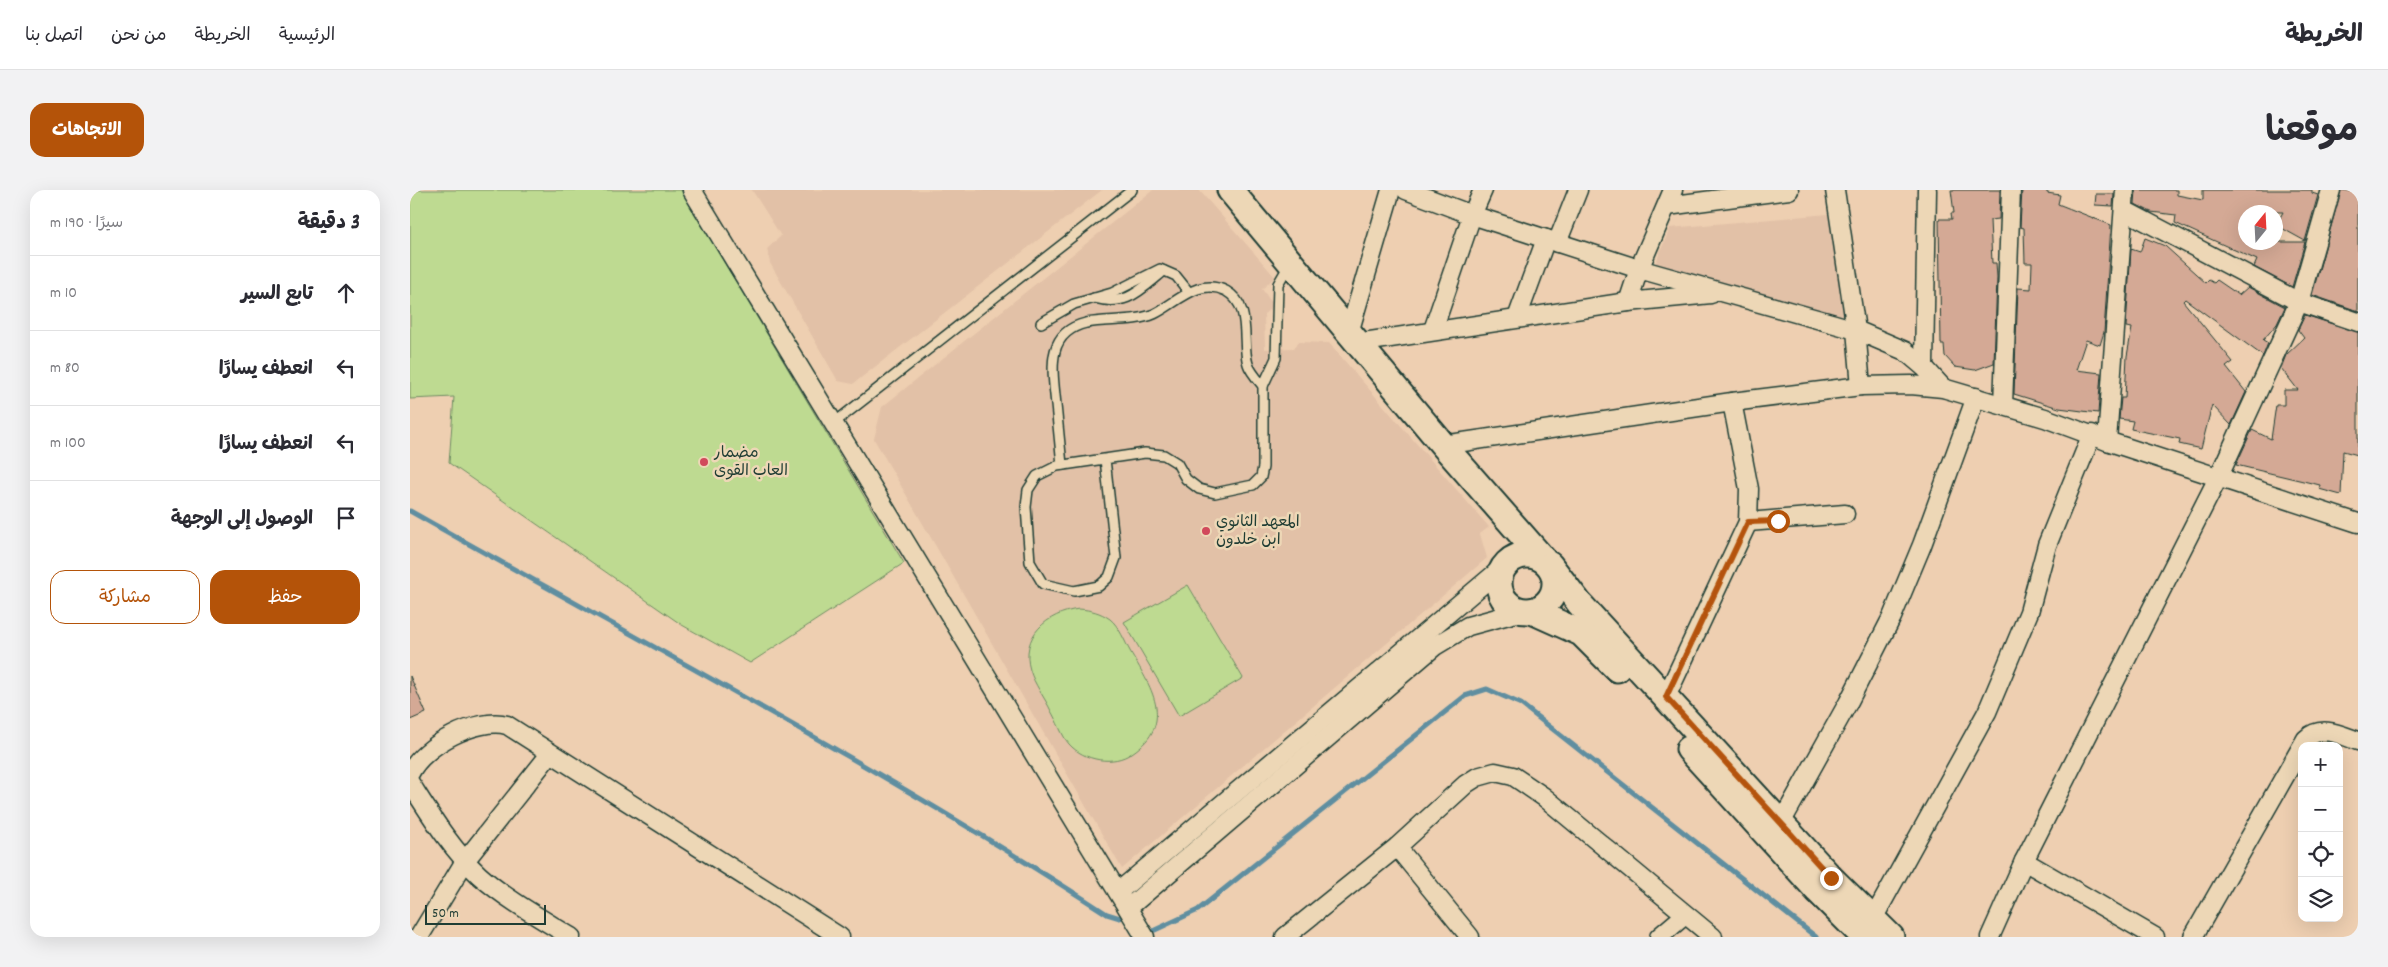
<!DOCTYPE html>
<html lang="ar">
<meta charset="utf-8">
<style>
body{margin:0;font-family:Dekko,"Playpen Sans Arabic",sans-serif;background:#f2f2f3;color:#2b2b33;direction:rtl}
.controls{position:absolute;right:15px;bottom:15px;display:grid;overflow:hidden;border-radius:10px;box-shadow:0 5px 20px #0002}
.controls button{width:45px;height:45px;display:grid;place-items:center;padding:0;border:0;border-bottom:1px solid #e1e1e2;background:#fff;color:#2b2b33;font:25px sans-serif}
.compass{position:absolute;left:1828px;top:15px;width:45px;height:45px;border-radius:50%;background:#fff;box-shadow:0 5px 20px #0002;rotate:18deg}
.scale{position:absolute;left:15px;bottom:12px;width:121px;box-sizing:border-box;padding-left:5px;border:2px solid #1f3d34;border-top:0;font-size:14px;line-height:18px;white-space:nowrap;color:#1f3d34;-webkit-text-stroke:4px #edd7b6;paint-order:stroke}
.stop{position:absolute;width:15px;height:15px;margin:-11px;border:4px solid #b45309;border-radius:50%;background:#fff}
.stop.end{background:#b45309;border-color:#fff;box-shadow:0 1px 5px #0008}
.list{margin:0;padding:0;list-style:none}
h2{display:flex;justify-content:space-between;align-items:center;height:65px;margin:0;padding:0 20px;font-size:21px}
h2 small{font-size:16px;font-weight:400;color:#7c7c81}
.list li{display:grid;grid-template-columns:32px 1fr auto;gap:15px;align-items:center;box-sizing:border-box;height:75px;padding:0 20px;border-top:1px solid #e1e1e2}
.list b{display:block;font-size:19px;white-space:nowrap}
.list em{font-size:16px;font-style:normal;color:#7c7c81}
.actions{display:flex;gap:10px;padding:15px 20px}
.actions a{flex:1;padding:11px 0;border:1px solid #b45309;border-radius:15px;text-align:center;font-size:18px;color:#b45309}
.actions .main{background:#b45309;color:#fff}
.icon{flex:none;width:28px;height:28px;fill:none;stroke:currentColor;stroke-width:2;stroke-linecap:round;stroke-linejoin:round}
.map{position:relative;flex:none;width:1948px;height:747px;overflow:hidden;direction:ltr;border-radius:15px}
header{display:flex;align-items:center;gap:30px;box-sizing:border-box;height:70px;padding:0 25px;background:#fff;border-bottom:1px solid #e1e1e2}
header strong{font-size:24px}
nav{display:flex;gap:28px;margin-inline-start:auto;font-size:18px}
.intro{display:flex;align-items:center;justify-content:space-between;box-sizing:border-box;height:120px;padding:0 30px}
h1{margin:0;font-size:35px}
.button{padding:12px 22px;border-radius:15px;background:#b45309;color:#fff;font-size:18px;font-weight:700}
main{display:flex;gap:30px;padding:0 30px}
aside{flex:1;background:#fff;border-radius:15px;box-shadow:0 5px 20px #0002}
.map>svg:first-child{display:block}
.built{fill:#e2c1a7}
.green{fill:#beda91;stroke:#6e8c62}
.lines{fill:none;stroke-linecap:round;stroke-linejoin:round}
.stream{stroke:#5e8ea0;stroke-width:5}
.building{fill:#d4a995;stroke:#1f3d34}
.lane-casing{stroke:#1f3d34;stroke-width:12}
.street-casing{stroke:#1f3d34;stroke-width:21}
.secondary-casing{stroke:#1f3d34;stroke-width:29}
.lane{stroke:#edd7b6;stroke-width:9}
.street{stroke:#edd7b6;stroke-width:18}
.secondary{stroke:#edd7b6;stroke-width:25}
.route{stroke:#b45309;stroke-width:6}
.poi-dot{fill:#d1495b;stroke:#edd7b6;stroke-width:2}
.labels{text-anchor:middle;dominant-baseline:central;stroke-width:5;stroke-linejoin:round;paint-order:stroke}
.poi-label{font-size:16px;fill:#1f3d34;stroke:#edd7b6;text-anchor:start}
</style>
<header>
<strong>الخريطة</strong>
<nav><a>الرئيسية</a><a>الخريطة</a><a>من نحن</a><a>اتصل بنا</a></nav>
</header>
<div class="intro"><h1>موقعنا</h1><a class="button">الاتجاهات</a></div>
<main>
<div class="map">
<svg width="1948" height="747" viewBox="0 0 1948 747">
<rect width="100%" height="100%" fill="#eecfb1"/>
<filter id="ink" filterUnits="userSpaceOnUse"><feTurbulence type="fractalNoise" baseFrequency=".02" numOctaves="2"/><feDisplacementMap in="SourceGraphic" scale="10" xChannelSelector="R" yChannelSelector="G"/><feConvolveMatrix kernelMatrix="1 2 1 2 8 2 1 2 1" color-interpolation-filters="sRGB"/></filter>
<g filter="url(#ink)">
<g class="built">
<polygon points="342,0 692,0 443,194 428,191 360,73 357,59 371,46"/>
<polygon points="743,0 789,0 865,87 852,99 864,116 854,124 855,159 884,158 889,152 919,153 1079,337 1070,344 1077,368 712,679 464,249 472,217"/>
<polygon points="1418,24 1435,123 1426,132 1244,77 1260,38"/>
</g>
<g class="green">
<polygon points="0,0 271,0 494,373 340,473 272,435 39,273 44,207 0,209"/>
<polygon points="778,395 833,488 769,526 714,432"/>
<path d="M669 419C681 420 690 422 700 429 709 436 715 452 720 461 740 496 767 533 722 563 704 576 674 571 659 554 652 546 647 531 641 521 635 508 624 494 620 480 610 446 637 423 669 419Z"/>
</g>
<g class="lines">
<g class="stream">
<path d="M0 321C234 453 472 578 697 724L710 728"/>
<polyline points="745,740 788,720 1055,506 1077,499 1111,514 1406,747"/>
</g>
</g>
<g class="building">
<polygon points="1541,0 1590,0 1589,29 1580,30 1582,73 1586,73 1587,87 1584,173 1565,180 1545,177 1535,166 1534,154 1531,154 1529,29 1542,29 1541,23 1544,23"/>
<polygon points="1612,0 1637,0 1637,3 1650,5 1648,14 1701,35 1694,142 1690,155 1676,150 1666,180 1691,183 1688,223 1649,218 1604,204 1608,98 1621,99 1622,73 1615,73 1614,38 1610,37"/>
<polygon points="1726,0 1767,0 1767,5 1793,10 1793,0 1902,0 1902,3 1908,5 1895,51 1866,35 1873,22 1836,22 1836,52 1895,52 1882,97 1844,77 1847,70 1765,33 1766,25 1741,22 1725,14"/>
<polygon points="1931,0 1948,2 1948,121 1902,105"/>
<polygon points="1686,4 1704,4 1703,16 1685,15"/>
<polygon points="1735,48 1755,56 1796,93 1799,90 1804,93 1807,90 1829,105 1838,97 1875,117 1867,134 1853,150 1858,153 1853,166 1775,109 1773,111 1823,172 1816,177 1836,202 1821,235 1802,215 1791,259 1769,254 1770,249 1721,239 1723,231 1709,229 1711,208 1715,208 1717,166 1722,138 1716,137 1721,59 1730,62"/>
<polygon points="1895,125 1948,142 1948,265 1933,261 1931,305 1909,299 1910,295 1826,275 1842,240 1861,249 1866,215 1874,215 1874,200 1888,200 1871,178 1876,165 1894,148 1888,140"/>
<polygon points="0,486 16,523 0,530"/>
</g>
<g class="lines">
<g class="lane-casing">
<g id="lane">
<path d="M684 108C717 117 729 101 754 81"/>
<polyline points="631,133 664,114 702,103 750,79 766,86 778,101"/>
<polyline points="424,233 722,0"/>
<polyline points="695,269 706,368 699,387 689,396 664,401 633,394 620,372 616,317 618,300 627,286 647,276 735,263 754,265 767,273 776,289 789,299 805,303 843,295 851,287 853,277 853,196 866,168 868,94 879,75"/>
<path d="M652 275C650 255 648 235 646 215 643 182 634 143 676 133 696 129 726 132 744 124 767 113 788 87 816 101 843 116 831 152 838 174 840 181 848 190 853 196"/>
</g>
</g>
<g class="street-casing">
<g id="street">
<polyline points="282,0 735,747"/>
<polyline points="996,0 1062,25 1229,79 1446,140 1495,161 1514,177 1533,198"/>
<polyline points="1425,0 1446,140 1451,196"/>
<polyline points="1257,16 1379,0"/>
<polyline points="1714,20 1889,112 1948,132"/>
<polyline points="1147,53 1168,0"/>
<polyline points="1218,112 1229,79 1263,0"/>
<polyline points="1107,128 1136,49"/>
<polyline points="1023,140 1062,25 1073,0"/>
<polyline points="939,143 981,0"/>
<polyline points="947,153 1218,112 1301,104"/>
<polyline points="1514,177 1517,0"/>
<polyline points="1593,215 1601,0"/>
<polyline points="1697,251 1715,0"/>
<polyline points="1033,255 1322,212 1451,196 1501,195 1533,198 1635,228 1697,251 1948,333"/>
<polyline points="1338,332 1435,324"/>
<polyline points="1256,507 1338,332 1339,299 1322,212"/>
<path d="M0 583C14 555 67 527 97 535L430 747"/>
<path d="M0 593C20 624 41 659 69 685 96 709 130 728 161 747"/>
<polyline points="1366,642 1438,513 1482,427 1512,355 1566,207"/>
<polyline points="987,657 1060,747"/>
<polyline points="1614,671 1745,747"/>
<polyline points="708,702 1093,377"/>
<polyline points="718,718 1025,456 1058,436 1113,421"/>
<polyline points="1458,738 1577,522 1619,422 1637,355 1682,244"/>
<polyline points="9,747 55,671 140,564"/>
<polyline points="875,747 987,657 1056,594 1067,587 1085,582 1103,586 1112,592 1134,607 1303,747"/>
<polyline points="1249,747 1275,725"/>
<polyline points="1580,747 1614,671 1809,286 1889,112 1921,0"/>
<path d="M1783 747 1896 549C1911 534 1931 545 1948 551"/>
</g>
</g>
<g class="secondary-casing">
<g id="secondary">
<polyline points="820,0 1033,255 1133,369"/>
<circle cx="1117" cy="393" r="28"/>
<polyline points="1140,375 1169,413 1421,688 1481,747"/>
<polyline points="1122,421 1171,443 1207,479"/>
<polyline points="1279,559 1408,701 1454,747"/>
</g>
</g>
<use href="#lane" class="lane"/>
<use href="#street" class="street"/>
<use href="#secondary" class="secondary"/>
</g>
</g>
<g class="lines" filter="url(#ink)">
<polyline class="route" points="1368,331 1338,332 1256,507 1421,688"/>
</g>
<g class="poi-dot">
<circle cx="294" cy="272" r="5"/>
<circle cx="796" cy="341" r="5"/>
</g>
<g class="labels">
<g class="poi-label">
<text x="304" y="263">مضمار<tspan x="304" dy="18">العاب القوى</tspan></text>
<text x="806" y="332">المعهد الثانوي<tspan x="806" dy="18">ابن خلدون</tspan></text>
</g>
</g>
</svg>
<div class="controls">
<button>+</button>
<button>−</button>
<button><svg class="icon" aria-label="locate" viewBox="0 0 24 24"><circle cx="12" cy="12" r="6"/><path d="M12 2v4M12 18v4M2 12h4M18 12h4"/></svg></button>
<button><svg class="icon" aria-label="layers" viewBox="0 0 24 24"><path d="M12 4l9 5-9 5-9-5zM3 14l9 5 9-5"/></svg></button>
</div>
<svg class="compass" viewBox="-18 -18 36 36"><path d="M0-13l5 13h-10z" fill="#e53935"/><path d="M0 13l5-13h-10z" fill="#7c7c81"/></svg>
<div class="scale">50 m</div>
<div class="stop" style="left:1368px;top:331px"></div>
<div class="stop end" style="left:1421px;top:688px"></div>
</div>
<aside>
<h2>3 دقيقة<small>سيرًا · 190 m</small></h2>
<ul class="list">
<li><svg class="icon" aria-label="ahead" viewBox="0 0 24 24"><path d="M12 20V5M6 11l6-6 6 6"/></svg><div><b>تابع السير</b></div><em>10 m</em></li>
<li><svg class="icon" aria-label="left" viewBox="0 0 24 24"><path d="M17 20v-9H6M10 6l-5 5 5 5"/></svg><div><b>انعطف يسارًا</b></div><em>80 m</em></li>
<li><svg class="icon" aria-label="left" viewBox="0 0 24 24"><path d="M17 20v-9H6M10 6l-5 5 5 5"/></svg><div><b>انعطف يسارًا</b></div><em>100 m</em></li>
<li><svg class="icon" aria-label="arrive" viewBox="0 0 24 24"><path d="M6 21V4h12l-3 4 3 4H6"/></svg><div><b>الوصول إلى الوجهة</b></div></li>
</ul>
<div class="actions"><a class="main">حفظ</a><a>مشاركة</a></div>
</aside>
</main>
